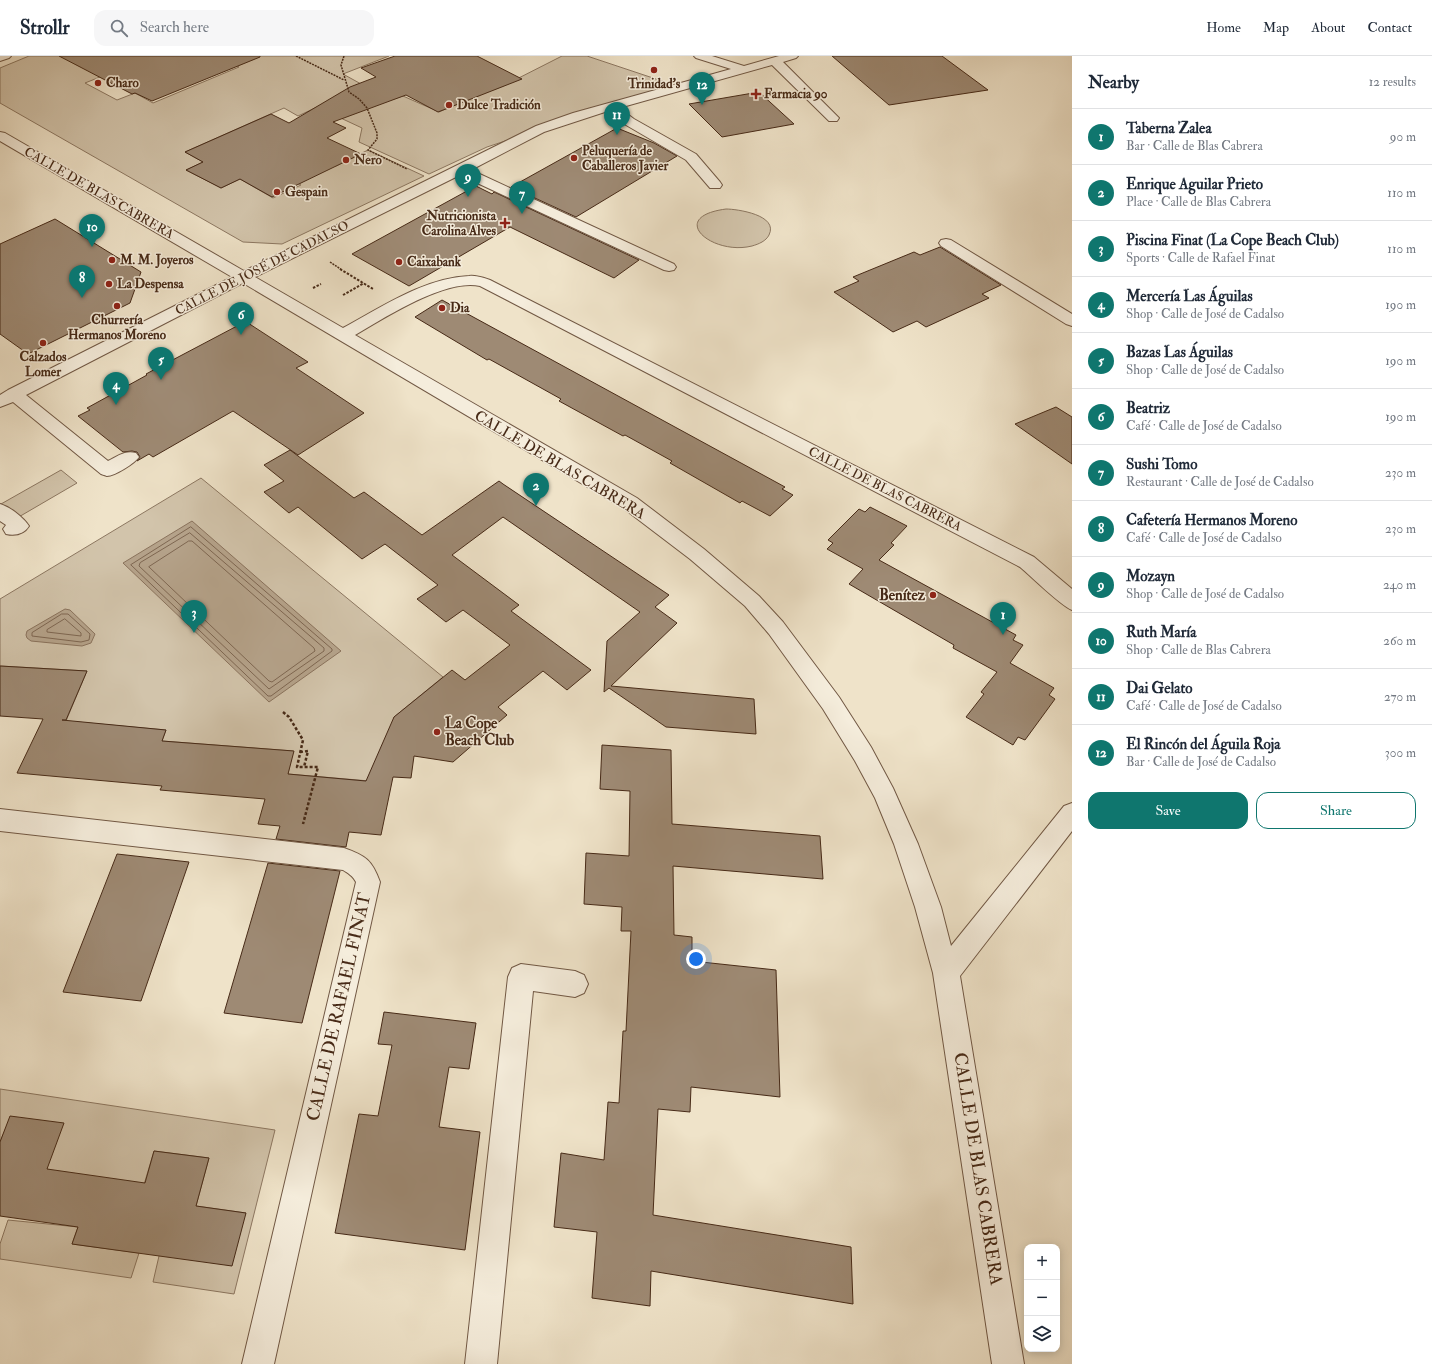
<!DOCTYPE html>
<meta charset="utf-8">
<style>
body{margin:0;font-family:"IM FELL Double Pica",serif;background:#f6f6f7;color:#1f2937}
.controls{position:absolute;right:12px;bottom:12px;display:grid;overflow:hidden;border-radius:8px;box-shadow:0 2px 10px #0003}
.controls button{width:36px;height:36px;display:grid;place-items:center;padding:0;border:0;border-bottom:1px solid #e0e1e3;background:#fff;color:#1f2937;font:20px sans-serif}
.you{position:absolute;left:696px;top:903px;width:14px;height:14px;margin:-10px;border:3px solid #fff;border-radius:50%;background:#1a73e8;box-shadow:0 0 0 6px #1a73e833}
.badge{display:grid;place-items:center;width:26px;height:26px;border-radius:50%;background:#0f766e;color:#fff;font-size:13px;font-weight:700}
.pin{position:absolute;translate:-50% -33px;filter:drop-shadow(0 1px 2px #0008)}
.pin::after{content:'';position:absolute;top:21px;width:14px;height:12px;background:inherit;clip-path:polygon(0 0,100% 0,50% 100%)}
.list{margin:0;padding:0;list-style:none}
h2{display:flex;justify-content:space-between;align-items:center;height:52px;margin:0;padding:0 16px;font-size:17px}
h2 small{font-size:13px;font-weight:400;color:#747a83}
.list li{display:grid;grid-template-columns:26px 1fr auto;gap:12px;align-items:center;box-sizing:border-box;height:56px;padding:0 16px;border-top:1px solid #e0e1e3}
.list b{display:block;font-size:15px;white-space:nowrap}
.list p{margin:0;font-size:13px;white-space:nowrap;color:#747a83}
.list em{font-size:13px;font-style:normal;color:#747a83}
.actions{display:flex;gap:8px;padding:12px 16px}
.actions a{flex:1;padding:9px 0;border:1px solid #0f766e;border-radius:12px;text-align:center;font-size:14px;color:#0f766e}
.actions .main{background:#0f766e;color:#fff}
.icon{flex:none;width:22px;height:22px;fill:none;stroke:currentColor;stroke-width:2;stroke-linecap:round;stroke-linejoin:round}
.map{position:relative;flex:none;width:1072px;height:1308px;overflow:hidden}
header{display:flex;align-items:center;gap:24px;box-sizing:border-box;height:56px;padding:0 20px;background:#fff;border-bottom:1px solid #e0e1e3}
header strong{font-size:19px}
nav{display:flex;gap:22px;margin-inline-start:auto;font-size:14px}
.search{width:280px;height:36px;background:#f6f6f7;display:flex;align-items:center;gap:10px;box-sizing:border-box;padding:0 14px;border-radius:12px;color:#747a83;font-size:15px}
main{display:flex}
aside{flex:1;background:#fff}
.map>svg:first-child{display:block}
.green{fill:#d2c4ab;stroke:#8c7761}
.water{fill:#b6a48c;stroke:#8a735d}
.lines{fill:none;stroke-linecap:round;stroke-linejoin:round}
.shore{stroke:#7e6752;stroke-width:1}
.building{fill:#9e8a74;stroke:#472a17}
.minor-casing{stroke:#715844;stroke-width:2}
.path-far2{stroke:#472a17;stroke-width:1.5;stroke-dasharray:2 1;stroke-linecap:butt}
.path-far1{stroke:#472a17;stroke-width:2;stroke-dasharray:2.5 1.5;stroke-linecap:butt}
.path{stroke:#472a17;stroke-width:2.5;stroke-dasharray:3 2;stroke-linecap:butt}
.minor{fill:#f5eddc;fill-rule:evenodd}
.poi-dot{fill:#8f2418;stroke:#f5eddc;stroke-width:1.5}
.labels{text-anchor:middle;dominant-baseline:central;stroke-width:3;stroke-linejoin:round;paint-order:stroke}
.far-poi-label{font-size:13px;font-weight:bold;fill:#472a17;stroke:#f5eddc;text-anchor:start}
.far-street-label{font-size:13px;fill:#472a17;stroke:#f5eddc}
.street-label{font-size:15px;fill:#472a17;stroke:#f5eddc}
.poi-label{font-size:15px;font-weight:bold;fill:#472a17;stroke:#f5eddc;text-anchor:end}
.near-street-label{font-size:18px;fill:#472a17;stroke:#f5eddc}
</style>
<header>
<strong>Strollr</strong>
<div class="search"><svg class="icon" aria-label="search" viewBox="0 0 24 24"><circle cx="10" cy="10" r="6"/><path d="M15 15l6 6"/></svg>Search here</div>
<nav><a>Home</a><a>Map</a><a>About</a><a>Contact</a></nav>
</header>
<main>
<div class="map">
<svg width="1072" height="1308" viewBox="0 0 1072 1308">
<rect width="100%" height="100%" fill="#efe3c9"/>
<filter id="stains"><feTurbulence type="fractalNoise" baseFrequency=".005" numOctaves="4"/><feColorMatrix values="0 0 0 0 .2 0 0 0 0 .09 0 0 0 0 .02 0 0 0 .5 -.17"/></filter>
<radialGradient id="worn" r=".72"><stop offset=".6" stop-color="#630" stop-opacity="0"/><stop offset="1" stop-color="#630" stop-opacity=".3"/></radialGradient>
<g class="green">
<polygon points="29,0 93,0 100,21 85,27 117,44 135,37 153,47 239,11 224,2 229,0 389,0 343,18 390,44 403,40 439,56 466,44 503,30 562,0 587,0 674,29 487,91 429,118 359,86 362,72 317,51 298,60 284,52 185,96 203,106 186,114 221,132 240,123 273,142 301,129 265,109 336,110 368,94 424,120 282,188 243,186 0,47 0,12"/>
<path d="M726 153C737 153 779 159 769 179 766 185 759 188 752 190 712 200 666 161 726 153Z"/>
<polygon points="61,414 77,427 17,462 1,448"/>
<polygon points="201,422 443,621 394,661 381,726 288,718 293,695 162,685 166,674 66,665 87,615 0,610 0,543"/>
<polygon points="0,1033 275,1074 234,1238 153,1226 159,1200 246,1157 196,1150 209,1102 154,1095 140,1142 47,1113 11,1060 0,1086"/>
<polygon points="8,1164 78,1171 72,1188 139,1197 131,1222 0,1203 0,1188"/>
</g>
<g class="water">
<polygon points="192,465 341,595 269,646 123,507"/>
<polygon points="65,553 70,554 95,578 91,587 82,590 31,585 27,582 26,579 27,575"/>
</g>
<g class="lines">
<g class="shore">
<polygon points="191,471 332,593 332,595 271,640 268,640 131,509"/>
<polygon points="190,477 324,592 324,595 269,633 139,510 140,507"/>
<polygon points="189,485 192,485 314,592 315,595 272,626 269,625 149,511"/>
<polygon points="62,558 68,558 90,578 89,584 81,586 32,580 32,577"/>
<polygon points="65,563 81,577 81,580 47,576 47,574"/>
</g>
</g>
<g class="building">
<polygon points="59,0 260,0 260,1 152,45 135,37 132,38"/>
<polygon points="395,0 477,0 522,23 438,56 406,39 333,66 346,72 327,82 361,98 272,141 240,123 221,132 186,114 203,106 185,96 271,58 289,67 350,31 376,21 361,12"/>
<polygon points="832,0 942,0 988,34 889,49"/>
<polygon points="759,36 794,68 722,81 689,48"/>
<polygon points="617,72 654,87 677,100 576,161 511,131"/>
<polygon points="476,130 492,138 494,136 639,204 614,222 510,171 409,230 352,198"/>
<polygon points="55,163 141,216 130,247 28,298 0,278 0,188"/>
<polygon points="940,191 1001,229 982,238 989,242 926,271 917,265 893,276 834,236 859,225 853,221 914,196 920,199"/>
<polygon points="442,244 785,431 782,433 793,439 770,460 742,445 740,447 670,407 672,405 625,379 623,380 559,345 561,343 489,303 487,304 415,261"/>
<polygon points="248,267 308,306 296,312 364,357 298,399 233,355 153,401 149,398 137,405 140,401 137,396 132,395 123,396 78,360 90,354 87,352 147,319 146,318 237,270 240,272"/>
<polygon points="1056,351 1072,361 1072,408 1015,368"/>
<polygon points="290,394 354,442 364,436 422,479 499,425 503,428 669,539 655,551 677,567 611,630 754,643 756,678 666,671 609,632 604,636 607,585 640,556 503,461 452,499 519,549 511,555 591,614 567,634 543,615 498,651 507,659 453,706 414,700 411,722 393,721 381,779 349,776 346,791 276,783 280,770 258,768 265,743 160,734 162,730 17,717 43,663 0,660 0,610 87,615 66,664 62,664 166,674 162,685 294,695 288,718 366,725 394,661 452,614 465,624 510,589 463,554 446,566 417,543 438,529 385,488 362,503 298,451 289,457 264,436 284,425 264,409"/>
<polygon points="870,451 907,470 891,487 894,489 879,504 1016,579 1013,584 1023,589 1010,607 1054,632 1049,639 1055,643 1025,684 1018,681 1013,689 966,661 984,638 981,636 997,616 953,592 954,589 849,528 863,513 827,493 833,487 828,484 859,453 865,456"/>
<polygon points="602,689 671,694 672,768 820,780 823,823 673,810 674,879 692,881 692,905 776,914 780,1041 691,1031 690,1056 658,1053 653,1159 851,1191 853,1248 651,1215 650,1250 592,1242 597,1176 554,1171 561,1097 604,1104 608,1046 619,1047 623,975 626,975 631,875 621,875 622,851 584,848 586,797 629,800 630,735 600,733"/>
<polygon points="117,798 189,806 141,945 63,936"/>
<polygon points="268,807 340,815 302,967 224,957"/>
<polygon points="384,956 476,967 469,1013 449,1011 439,1071 480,1076 465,1194 335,1177 359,1058 378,1060 392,989 378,988"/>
<polygon points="10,1060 64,1067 47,1113 145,1127 154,1095 209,1102 196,1150 246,1157 232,1210 72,1188 78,1171 0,1160 0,1086"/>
</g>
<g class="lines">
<g class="minor-casing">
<g id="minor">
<polygon points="0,0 11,0 9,2 0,5"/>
<path d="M694 0H712L744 10 779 0H798L796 2 783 6 839 62 837 65H829L772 9 619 52 634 63 696 98 720 126 722 129 720 132H710L686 104 626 69 608 55 544 76 471 114 674 208 676 211 674 214 669 215 664 214 460 119 255 221 343 272C382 251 424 222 469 220 476 219 484 222 490 224L1034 501 1072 533V554C1061 550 1031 520 1020 511L480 230C446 222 384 262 355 279L637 442 704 493 759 540 783 566 839 641 871 691 893 732 918 788 941 851 951 890 1064 750 1072 747V775L960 920 1024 1308H992L933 917 915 851 894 788 875 742 855 705 823 653 769 578 745 550 690 503 623 452 243 227 26 339 108 405C118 400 125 394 136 397L139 401C135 407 115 420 107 420 107 420 101 418 101 418L13 346 0 351V339L8 334 232 221 0 85V76L5 77 244 215 536 70 573 57 731 13 696 2Z"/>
<polygon points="946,183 951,184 1072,258 1072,270 1066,268 941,190 939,187 941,184"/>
<path d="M0 448C10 451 23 461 29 470 24 478 15 480 6 478L3 473 6 469 0 465Z"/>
<path d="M0 753 344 792C366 800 372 804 380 826L274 1308H242L356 826C353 820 348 817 343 814L0 775Z"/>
<polygon points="521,908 575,915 584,919 588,928 584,937 575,941 533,935 497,1308 465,1308 508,921 512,912"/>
</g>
</g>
<g class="path-far2">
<polyline points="296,0 344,24"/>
<polyline points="344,0 341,9 349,36 359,43 367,52 377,77 377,83 368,94 407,113"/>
<polyline points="330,206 342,214"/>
</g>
<g class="path-far1">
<polyline points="340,213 373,233"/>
<polyline points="313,232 321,228"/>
<polyline points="343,239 364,227"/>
</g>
<g class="path">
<polyline points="283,656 289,661 303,684 297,711 318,711 303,768"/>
<polyline points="300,696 308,695 304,711"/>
</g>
<use href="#minor" class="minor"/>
</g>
<g class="poi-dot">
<circle cx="654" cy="14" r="4"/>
<circle cx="98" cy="27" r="4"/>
<path d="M754 32h4v4h4v4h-4v4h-4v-4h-4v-4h4z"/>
<circle cx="449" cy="49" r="4"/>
<circle cx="574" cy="102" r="4"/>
<circle cx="346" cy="104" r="4"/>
<circle cx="277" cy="136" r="4"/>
<path d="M503 161h4v4h4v4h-4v4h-4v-4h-4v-4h4z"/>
<circle cx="112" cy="204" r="4"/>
<circle cx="399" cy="206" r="4"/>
<circle cx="109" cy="228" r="4"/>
<circle cx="117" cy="250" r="4"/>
<circle cx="442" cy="252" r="4"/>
<circle cx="43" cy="287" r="4"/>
<circle cx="933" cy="539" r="4"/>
<circle cx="437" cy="676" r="4"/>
</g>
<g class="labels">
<g class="far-poi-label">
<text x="106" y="27">Charo</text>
<text x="654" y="28" text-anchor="middle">Trinidad's</text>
<text x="764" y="38">Farmacia 90</text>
<text x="457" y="49">Dulce Tradición</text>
<text x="582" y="95">Peluquería de<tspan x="582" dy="15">Caballeros Javier</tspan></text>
<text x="354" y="104">Nero</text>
<text x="285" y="136">Gespain</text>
<text x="496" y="160" text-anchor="end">Nutricionista<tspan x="496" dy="15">Carolina Alves</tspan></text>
<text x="120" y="204">M. M. Joyeros</text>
<text x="407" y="206">Caixabank</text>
<text x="117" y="228">La Despensa</text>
<text x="450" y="252">Dia</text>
<text x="117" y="264" text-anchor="middle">Churrería<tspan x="117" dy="15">Hermanos Moreno</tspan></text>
<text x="43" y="301" text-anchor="middle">Calzados<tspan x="43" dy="15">Lomer</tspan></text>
</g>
<g class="far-street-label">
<text transform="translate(99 137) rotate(30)">CALLE DE BLAS CABRERA</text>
<text transform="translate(262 212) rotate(-27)">CALLE DE JOSÉ DE CADALSO</text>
<text transform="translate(885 433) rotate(27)">CALLE DE BLAS CABRERA</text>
</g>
<g class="street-label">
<text transform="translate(560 409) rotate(31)">CALLE DE BLAS CABRERA</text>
</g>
<g class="poi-label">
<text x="925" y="539">Benítez</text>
<text x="445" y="667" text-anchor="start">La Cope<tspan x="445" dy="17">Beach Club</tspan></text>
</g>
<g class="near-street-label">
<text transform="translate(339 951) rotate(-77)">CALLE DE RAFAEL FINAT</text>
<text transform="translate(978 1113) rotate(81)">CALLE DE BLAS CABRERA</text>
</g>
</g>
<rect width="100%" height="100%" filter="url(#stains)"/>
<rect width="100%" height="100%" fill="url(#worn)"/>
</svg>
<div class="controls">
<button>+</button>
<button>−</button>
<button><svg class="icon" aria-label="layers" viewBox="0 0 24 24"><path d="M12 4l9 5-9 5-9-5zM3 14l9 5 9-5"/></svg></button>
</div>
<div class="you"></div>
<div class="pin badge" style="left:1003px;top:579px">1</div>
<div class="pin badge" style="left:536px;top:450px">2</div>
<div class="pin badge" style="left:194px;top:577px">3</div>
<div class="pin badge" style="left:116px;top:349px">4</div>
<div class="pin badge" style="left:161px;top:324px">5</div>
<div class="pin badge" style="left:241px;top:279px">6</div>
<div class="pin badge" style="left:522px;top:158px">7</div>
<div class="pin badge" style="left:82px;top:242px">8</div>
<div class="pin badge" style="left:468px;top:141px">9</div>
<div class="pin badge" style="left:92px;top:191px">10</div>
<div class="pin badge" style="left:617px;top:79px">11</div>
<div class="pin badge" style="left:702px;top:49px">12</div>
</div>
<aside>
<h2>Nearby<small>12 results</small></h2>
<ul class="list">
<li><span class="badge">1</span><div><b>Taberna Zalea</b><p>Bar · Calle de Blas Cabrera</p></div><em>90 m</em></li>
<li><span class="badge">2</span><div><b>Enrique Aguilar Prieto</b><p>Place · Calle de Blas Cabrera</p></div><em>110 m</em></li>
<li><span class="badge">3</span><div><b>Piscina Finat (La Cope Beach Club)</b><p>Sports · Calle de Rafael Finat</p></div><em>110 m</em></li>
<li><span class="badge">4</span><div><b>Mercería Las Águilas</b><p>Shop · Calle de José de Cadalso</p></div><em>190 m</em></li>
<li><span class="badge">5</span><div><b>Bazas Las Águilas</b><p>Shop · Calle de José de Cadalso</p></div><em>190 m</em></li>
<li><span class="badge">6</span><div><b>Beatriz</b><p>Café · Calle de José de Cadalso</p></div><em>190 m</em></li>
<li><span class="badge">7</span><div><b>Sushi Tomo</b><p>Restaurant · Calle de José de Cadalso</p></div><em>230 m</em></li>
<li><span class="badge">8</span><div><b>Cafetería Hermanos Moreno</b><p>Café · Calle de José de Cadalso</p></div><em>230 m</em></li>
<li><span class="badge">9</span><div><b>Mozayn</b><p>Shop · Calle de José de Cadalso</p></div><em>240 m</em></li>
<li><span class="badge">10</span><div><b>Ruth María</b><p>Shop · Calle de Blas Cabrera</p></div><em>260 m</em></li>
<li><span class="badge">11</span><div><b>Dai Gelato</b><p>Café · Calle de José de Cadalso</p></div><em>270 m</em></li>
<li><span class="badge">12</span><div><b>El Rincón del Águila Roja</b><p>Bar · Calle de José de Cadalso</p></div><em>300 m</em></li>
</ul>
<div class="actions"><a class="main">Save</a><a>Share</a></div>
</aside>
</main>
